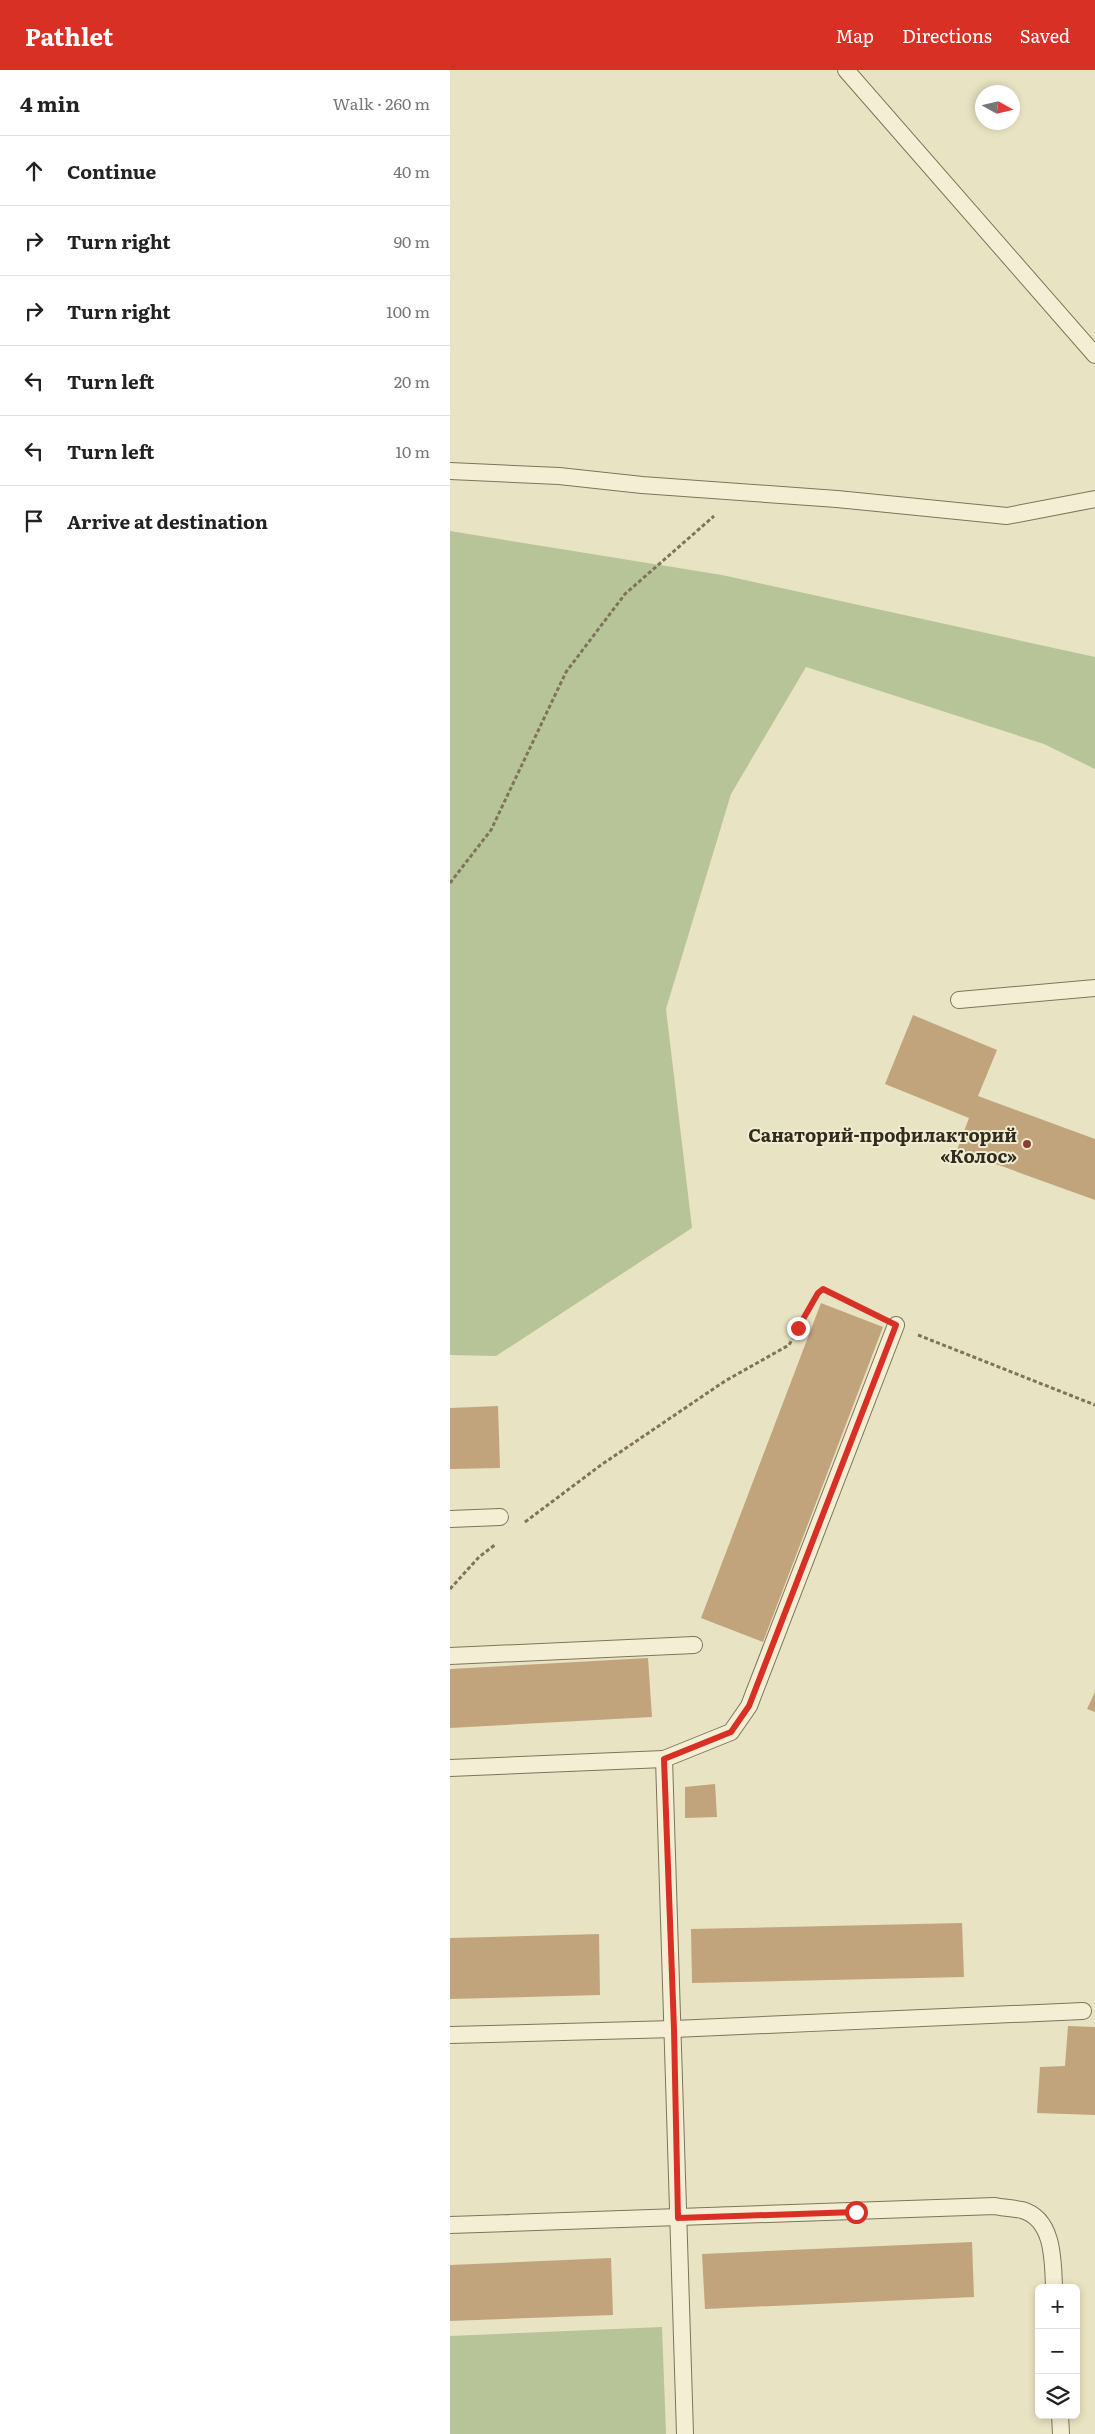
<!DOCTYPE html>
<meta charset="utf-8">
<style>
body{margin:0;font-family:Literata,serif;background:#f2f2f2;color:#222}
.controls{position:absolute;right:15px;bottom:15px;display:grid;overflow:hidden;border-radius:8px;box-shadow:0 2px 8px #0003}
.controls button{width:45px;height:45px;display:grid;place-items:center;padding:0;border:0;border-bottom:1px solid #e0e0e0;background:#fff;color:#222;font:25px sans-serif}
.compass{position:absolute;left:525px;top:15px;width:45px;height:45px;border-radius:50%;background:#fff;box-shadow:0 2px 8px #0003;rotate:98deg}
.stop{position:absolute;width:15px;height:15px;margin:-11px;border:4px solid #d93025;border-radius:50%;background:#fff}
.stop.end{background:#d93025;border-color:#fff;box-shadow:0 1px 5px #0008}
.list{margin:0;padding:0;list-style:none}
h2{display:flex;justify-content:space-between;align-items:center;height:65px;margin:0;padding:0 20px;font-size:21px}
h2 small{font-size:16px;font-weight:400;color:#767676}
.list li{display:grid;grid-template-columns:32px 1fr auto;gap:15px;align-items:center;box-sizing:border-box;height:70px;padding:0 20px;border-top:1px solid #e0e0e0}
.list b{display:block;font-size:19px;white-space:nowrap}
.list em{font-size:16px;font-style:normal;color:#767676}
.icon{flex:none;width:28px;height:28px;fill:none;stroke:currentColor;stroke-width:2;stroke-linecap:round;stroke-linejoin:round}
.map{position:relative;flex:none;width:645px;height:2364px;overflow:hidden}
header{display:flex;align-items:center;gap:30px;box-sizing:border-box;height:70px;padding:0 25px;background:#d93025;color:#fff}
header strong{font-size:24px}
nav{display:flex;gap:28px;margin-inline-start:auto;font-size:18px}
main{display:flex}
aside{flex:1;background:#fff}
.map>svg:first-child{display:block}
.green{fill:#b7c497}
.building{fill:#c1a47c}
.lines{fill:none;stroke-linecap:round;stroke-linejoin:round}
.service-casing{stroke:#7f745b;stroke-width:18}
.path{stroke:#7f745b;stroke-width:3;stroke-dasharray:4 2.5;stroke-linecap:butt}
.service{stroke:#f4efd4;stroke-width:16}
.route{stroke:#d93025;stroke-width:6}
.poi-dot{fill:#874033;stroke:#f0ecd0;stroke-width:2}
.labels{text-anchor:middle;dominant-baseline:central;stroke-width:4;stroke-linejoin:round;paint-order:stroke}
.poi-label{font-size:18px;font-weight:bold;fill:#312a1e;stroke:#f0ecd0;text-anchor:end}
</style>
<header>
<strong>Pathlet</strong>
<nav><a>Map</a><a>Directions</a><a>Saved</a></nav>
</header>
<main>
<aside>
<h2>4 min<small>Walk · 260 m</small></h2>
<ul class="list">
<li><svg class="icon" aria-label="ahead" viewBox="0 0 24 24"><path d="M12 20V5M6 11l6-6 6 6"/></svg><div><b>Continue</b></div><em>40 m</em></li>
<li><svg class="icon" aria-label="right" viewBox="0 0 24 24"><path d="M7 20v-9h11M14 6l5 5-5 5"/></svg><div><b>Turn right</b></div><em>90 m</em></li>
<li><svg class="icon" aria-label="right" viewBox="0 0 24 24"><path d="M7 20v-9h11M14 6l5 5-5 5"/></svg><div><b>Turn right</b></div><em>100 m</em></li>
<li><svg class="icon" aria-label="left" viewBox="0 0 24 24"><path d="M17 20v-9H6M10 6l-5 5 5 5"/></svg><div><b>Turn left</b></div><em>20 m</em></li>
<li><svg class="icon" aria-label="left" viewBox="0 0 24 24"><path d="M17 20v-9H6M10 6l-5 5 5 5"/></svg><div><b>Turn left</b></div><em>10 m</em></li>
<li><svg class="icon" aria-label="arrive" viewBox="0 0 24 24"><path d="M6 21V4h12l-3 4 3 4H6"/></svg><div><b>Arrive at destination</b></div></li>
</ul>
</aside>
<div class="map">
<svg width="645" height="2364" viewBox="0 0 645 2364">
<rect width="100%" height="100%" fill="#e8e3c2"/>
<g class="green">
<polygon points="0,461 272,505 645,587 645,699 594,674 356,597 281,724 216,939 242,1158 46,1286 0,1285"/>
<polygon points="212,2257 216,2364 0,2364 0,2266"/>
</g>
<g class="building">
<polygon points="463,945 547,980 528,1026 645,1069 645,1130 507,1080 519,1048 435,1014"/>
<polygon points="371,1233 433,1257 313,1572 251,1548"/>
<polygon points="48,1336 50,1398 0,1399 0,1338"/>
<polygon points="198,1588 202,1647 0,1658 0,1599"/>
<polygon points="645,1622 645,1642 637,1639"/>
<polygon points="265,1714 267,1747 235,1748 235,1717"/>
<polygon points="512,1853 514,1907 242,1913 241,1859"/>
<polygon points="149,1864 150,1925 0,1929 0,1868"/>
<polygon points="618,1956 645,1957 645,2045 587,2043 590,1997 615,1996"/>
<polygon points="522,2172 524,2227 255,2239 252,2184"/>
<polygon points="161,2188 163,2245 0,2251 0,2195"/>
</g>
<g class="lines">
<g class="service-casing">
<g id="service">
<polyline points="396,0 645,285"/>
<polyline points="0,401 109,406 192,415 387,429 557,446 645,429"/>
<polyline points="509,930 645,918"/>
<polyline points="0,1449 50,1447"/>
<polyline points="0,1586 244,1575"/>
<polyline points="0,1698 214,1689"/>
<polyline points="0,1965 224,1959 633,1941"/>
<path d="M0 2155 545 2136C553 2138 563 2138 572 2140 604 2149 603 2191 604 2218"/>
<polyline points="610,2345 611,2364"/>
<polyline points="235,2364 214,1689 281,1662 299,1636 446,1255"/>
</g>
</g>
<g class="path">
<polyline points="0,813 41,760 116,602 175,524 264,446"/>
<polyline points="468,1265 645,1335"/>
<polyline points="75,1452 151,1395 275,1311 339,1275 368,1223 373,1219 424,1244"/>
<polyline points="0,1519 29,1487 46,1474"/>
</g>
<use href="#service" class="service"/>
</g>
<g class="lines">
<polyline class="route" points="348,1258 368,1223 373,1219 446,1255 299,1636 281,1662 214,1689 224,1959 228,2148 406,2142"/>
</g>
<circle class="poi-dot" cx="577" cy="1074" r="5"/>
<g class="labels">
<g class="poi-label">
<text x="567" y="1064">Санаторий-профилакторий<tspan x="567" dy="21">«Колос»</tspan></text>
</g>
</g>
</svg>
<div class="controls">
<button>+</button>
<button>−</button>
<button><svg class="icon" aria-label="layers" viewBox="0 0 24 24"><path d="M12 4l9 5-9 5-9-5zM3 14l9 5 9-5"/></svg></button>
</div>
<svg class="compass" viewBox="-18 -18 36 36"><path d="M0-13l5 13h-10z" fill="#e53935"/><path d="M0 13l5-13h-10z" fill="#767676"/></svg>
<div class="stop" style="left:406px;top:2142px"></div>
<div class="stop end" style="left:348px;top:1258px"></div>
</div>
</main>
